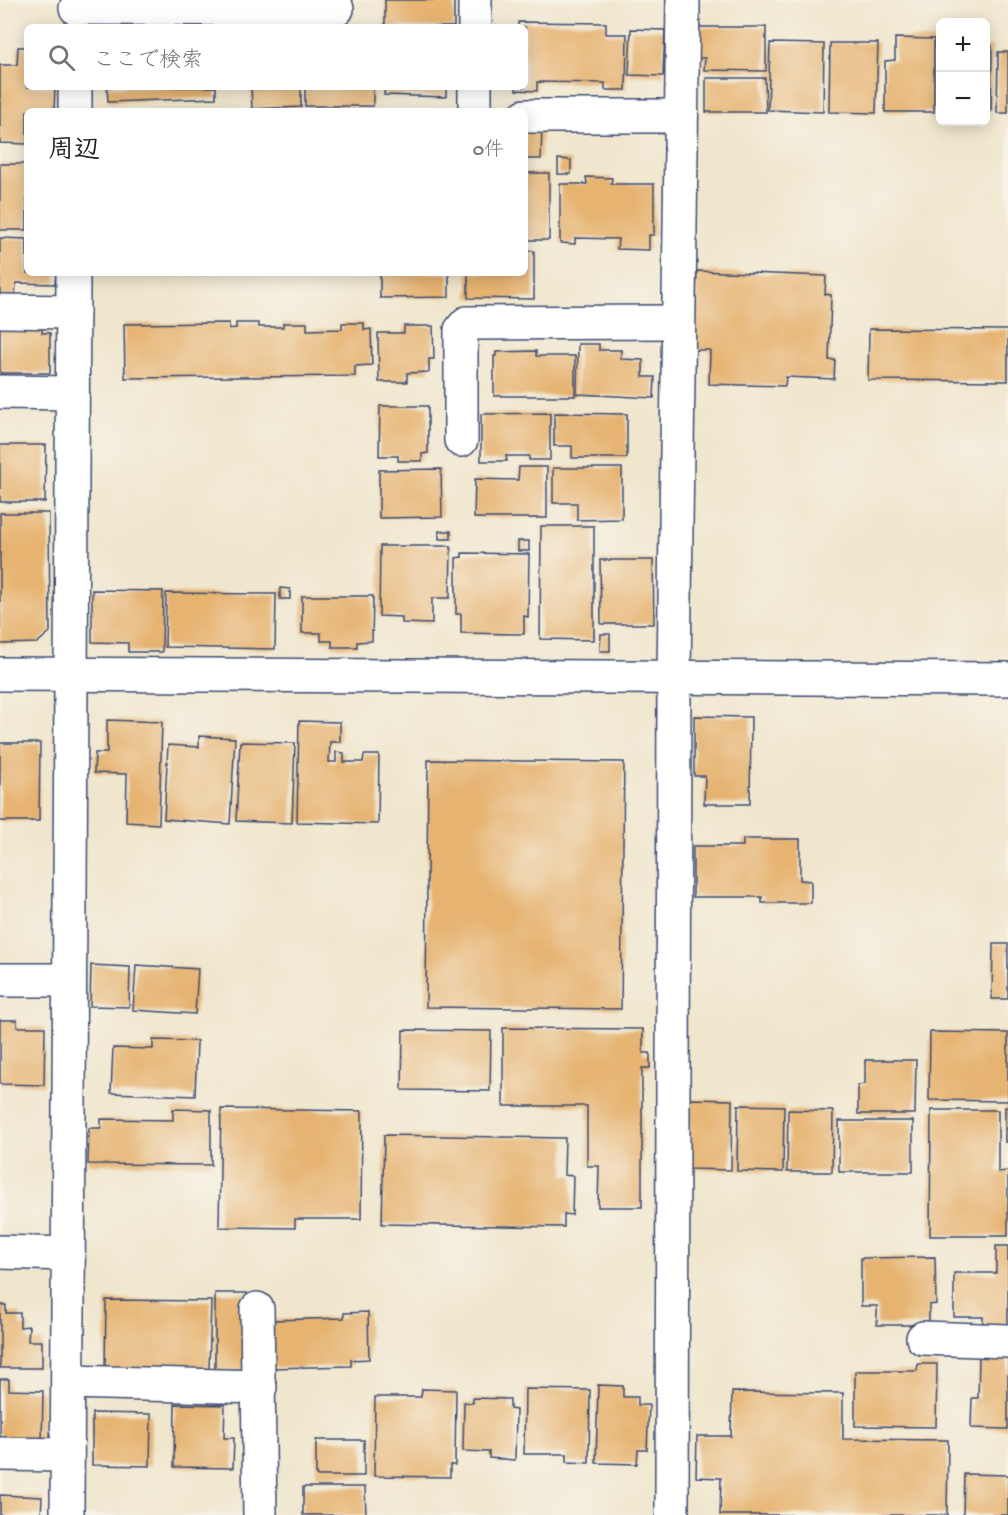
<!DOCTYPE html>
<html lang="ja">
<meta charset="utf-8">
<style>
body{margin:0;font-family:"Gochi Hand","Klee One",sans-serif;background:#f6f6f6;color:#202124}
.controls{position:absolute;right:18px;top:18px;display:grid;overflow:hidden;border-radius:9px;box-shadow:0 3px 15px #0003}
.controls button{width:54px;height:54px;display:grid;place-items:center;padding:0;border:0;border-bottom:2px solid #e0e0e0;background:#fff;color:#202124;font:30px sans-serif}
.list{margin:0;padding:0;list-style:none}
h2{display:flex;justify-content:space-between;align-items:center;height:78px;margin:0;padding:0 24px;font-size:26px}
h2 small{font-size:20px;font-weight:400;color:#757577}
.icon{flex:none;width:33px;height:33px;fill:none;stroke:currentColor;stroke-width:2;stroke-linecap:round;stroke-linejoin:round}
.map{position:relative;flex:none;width:1008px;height:1515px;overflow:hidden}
.search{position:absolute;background:#fff;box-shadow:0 3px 15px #0003;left:24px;top:24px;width:504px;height:66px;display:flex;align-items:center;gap:15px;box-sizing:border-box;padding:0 21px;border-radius:9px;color:#757577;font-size:22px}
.panel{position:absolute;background:#fff;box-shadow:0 3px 15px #0003;left:24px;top:108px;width:504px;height:168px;border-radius:9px}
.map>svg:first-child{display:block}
.building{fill:#e6b371}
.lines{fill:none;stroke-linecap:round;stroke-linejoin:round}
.minor-casing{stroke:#3b4a6f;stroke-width:36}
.minor{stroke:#fff;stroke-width:33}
</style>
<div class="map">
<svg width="1008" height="1515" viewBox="0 0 1008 1515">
<rect width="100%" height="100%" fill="#f7f3e8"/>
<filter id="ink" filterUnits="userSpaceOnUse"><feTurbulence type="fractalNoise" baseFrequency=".0167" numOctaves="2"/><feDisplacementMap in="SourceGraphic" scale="12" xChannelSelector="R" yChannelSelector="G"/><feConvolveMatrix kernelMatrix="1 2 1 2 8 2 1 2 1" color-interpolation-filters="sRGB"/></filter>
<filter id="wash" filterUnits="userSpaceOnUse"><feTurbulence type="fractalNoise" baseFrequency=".008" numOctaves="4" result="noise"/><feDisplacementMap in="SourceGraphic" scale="24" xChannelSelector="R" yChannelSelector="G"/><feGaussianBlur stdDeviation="1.35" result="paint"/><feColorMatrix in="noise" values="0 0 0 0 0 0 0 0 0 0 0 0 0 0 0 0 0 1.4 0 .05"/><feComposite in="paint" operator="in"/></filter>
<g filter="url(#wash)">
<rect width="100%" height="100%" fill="#f0e6cd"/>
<g id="blocks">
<g class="building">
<rect x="385" y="0" width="69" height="27"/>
<polygon points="518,22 606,23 606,34 627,34 626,90 605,90 605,83 537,82 537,91 516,90 516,87 525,87 525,27 518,27"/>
<polygon points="696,27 766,27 766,71 704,70 705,58 696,58"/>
<polygon points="631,29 665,30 663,76 629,75"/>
<polygon points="895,38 934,39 934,112 885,112 885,61 895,60"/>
<polygon points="770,43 824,44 823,112 768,110"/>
<polygon points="830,43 878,43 876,113 829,112"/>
<polygon points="986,46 992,46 991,111 986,111"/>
<polygon points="18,47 27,47 27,87 55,87 54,111 27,111 27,144 0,143 0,65 17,65"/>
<polygon points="998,52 1008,52 1008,113 997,113"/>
<polygon points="706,78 765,78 766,112 706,112"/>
<polygon points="107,87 216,87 216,98 108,102"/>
<polygon points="251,87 301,87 301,107 252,109"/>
<rect x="305" y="87" width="68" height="19"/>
<polygon points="385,87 446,87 446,97 384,95"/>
<polygon points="525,125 542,125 541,159 525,159"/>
<polygon points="558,159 571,160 571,174 558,174"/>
<rect x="0" y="164" width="27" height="66"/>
<rect x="525" y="173" width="24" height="67"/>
<polygon points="586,177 612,178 611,184 654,184 654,235 649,235 649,250 617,249 618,239 575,238 575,244 560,243 560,184 587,184"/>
<polygon points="0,238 27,239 27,273 56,273 55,284 16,283 15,297 0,297"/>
<polygon points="525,251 534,251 534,299 468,298 468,273 525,273"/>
<polygon points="697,271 826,276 825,294 831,295 829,360 835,360 834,379 786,377 785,386 709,384 710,350 694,350"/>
<polygon points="380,273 449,273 449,297 380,298"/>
<polygon points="0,322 42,322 42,333 50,333 50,373 0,373"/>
<polygon points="229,323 229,329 236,328 236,323 258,323 259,327 283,327 283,323 307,323 307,330 342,329 342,323 364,323 364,330 371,329 372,365 355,366 355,376 125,378 124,324"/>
<polygon points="404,326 433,326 434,359 429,359 429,372 407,373 407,382 379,382 378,333 404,333"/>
<polygon points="869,329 1008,330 1008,381 868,380"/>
<polygon points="578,344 599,344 599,350 621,350 621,359 643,360 643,377 655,377 654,398 577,394"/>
<polygon points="536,351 536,356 575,356 575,396 494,396 494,356 496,356 496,352"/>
<polygon points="380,406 428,406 428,453 422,454 422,461 398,461 398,456 379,456"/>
<polygon points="550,413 550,460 529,460 529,456 506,456 507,461 481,461 481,414"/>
<polygon points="554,413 627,414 627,458 572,458 572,446 554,446"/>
<polygon points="0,445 46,445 45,502 0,502"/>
<polygon points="519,467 547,467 547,518 474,518 475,479 518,480"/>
<polygon points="553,468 622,468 622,519 577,520 577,503 553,503"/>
<polygon points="441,469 442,517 379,518 379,470"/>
<polygon points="0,513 49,513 50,632 37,643 0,644"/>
<polygon points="541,526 594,526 594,640 540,639"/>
<rect x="439" y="531" width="12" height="8"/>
<rect x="518" y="541" width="11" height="10"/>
<polygon points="380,546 451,546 450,598 432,598 432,624 402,623 402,617 379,616"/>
<polygon points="462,553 529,554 528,617 524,616 524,634 461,633 461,614 456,614 456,558 462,557"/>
<polygon points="600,560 653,560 654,624 601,624"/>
<polygon points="280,588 290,589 290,599 280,599"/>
<polygon points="92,590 163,591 162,652 128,652 128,643 92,642"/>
<polygon points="166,593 276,594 275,649 165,647"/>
<polygon points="302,596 373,596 372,641 357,642 357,647 332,647 332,641 321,641 321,633 302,633"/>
<polygon points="601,634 610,634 610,651 600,651"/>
<polygon points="694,716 751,717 750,804 704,804 705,776 694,776"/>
<polygon points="107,720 162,722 159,824 126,822 127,774 94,773 95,753 107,753"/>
<polygon points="299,721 340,722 340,742 330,742 329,762 336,762 336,752 344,753 344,762 363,762 364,755 379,755 378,824 297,822"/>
<polygon points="199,736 235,738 230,824 164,819 168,745 199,747"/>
<polygon points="240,742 295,743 292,823 236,821"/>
<polygon points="0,743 40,743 39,821 0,821"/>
<polygon points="428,760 624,762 621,1009 426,1007"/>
<polygon points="743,839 800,839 800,880 811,881 811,903 762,903 762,897 693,897 693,846 743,846"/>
<polygon points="993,944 1008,944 1008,999 992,999"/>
<polygon points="91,965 130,967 129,1007 90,1006"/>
<polygon points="136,965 198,969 195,1014 133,1010"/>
<polygon points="0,1020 17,1020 17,1027 45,1027 44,1085 0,1084"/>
<polygon points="503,1028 643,1029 643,1053 650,1053 650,1068 642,1068 642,1207 598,1207 599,1166 587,1166 587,1106 503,1106"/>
<polygon points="403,1030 491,1031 490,1091 402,1090"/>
<polygon points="930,1032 1008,1033 1008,1101 929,1100"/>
<polygon points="153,1040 197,1041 195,1096 111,1093 113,1048 153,1049"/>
<polygon points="865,1060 916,1060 915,1114 858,1114 858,1085 865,1084"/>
<polygon points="690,1099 732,1100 731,1170 689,1169"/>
<polygon points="738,1105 784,1106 783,1172 737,1171"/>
<rect x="1005" y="1107" width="3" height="35"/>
<polygon points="173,1109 211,1110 211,1165 88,1164 89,1128 101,1128 101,1119 173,1120"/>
<polygon points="221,1109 362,1111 361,1219 295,1219 295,1228 219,1227"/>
<polygon points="788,1110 833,1111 832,1172 787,1172"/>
<polygon points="931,1110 998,1110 998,1172 1008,1171 1008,1236 930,1236"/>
<rect x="839" y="1121" width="74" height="51"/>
<polygon points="384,1135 565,1138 564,1175 573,1176 572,1215 564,1214 564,1227 382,1224"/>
<polygon points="996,1246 1008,1246 1008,1327 983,1327 983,1317 954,1317 954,1273 996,1273"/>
<polygon points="935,1257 936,1304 929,1305 929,1325 877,1325 877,1306 861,1306 861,1258"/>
<rect x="215" y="1293" width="32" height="78"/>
<polygon points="106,1300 211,1301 209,1370 105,1369"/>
<polygon points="0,1305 6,1305 6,1313 20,1313 20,1327 29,1326 28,1341 42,1341 42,1368 0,1368"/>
<polygon points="368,1312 369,1359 351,1360 351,1366 273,1368 272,1320 344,1318 344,1313"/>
<polygon points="979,1356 1008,1356 1008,1429 971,1428 972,1398 978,1398"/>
<polygon points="918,1364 937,1364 936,1427 855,1426 855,1371 917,1371"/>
<polygon points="0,1379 9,1379 9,1390 43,1391 42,1443 0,1442"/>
<polygon points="598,1385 623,1386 623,1397 638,1397 638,1405 649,1405 647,1450 638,1450 637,1464 596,1463"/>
<polygon points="422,1389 456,1390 455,1465 450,1465 450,1477 374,1476 375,1397 421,1397"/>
<polygon points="525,1389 590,1390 589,1463 567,1462 567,1454 524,1454"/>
<polygon points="732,1392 843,1393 843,1439 948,1440 947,1515 720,1515 721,1478 696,1477 697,1436 731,1436"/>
<polygon points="473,1398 510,1399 510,1409 516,1410 515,1460 489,1458 489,1452 463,1451 464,1402 473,1403"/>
<polygon points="175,1404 225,1405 224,1438 234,1438 233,1468 174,1467"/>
<polygon points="92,1413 151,1414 150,1466 92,1465"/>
<rect x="316" y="1440" width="48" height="36"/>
<polygon points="964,1474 1008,1475 1008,1515 963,1515"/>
<polygon points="303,1487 365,1487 366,1515 303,1515"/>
<polygon points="0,1495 42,1497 41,1515 0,1515"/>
</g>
</g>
</g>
<g filter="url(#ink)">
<use href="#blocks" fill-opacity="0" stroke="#3b4a6f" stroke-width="1.5"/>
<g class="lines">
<g class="minor-casing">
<g id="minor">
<polyline points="475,0 475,27"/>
<polyline points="76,8 337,9"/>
<polyline points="475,87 475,111"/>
<polyline points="75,111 75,87"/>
<polyline points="525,116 681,116"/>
<polyline points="0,311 73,312"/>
<polyline points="0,392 72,393"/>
<polyline points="461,440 461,330 467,323 678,322"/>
<polyline points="0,674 1008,679"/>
<polyline points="0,980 68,980"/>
<polyline points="0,1252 66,1254"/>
<polyline points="257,1309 260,1515"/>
<polyline points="923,1338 1008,1341"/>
<polyline points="68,1382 260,1387"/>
<polyline points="0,1454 67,1455"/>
<polyline points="67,1515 73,273"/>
<polyline points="672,1515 674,676 683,0"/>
</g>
</g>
<use href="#minor" class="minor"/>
</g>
</g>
</svg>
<div class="controls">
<button>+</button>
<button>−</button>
</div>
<div class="search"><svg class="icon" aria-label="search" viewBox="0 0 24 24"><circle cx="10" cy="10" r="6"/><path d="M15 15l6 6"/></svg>ここで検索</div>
<section class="panel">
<h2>周辺<small>0件</small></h2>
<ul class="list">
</ul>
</section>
</div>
